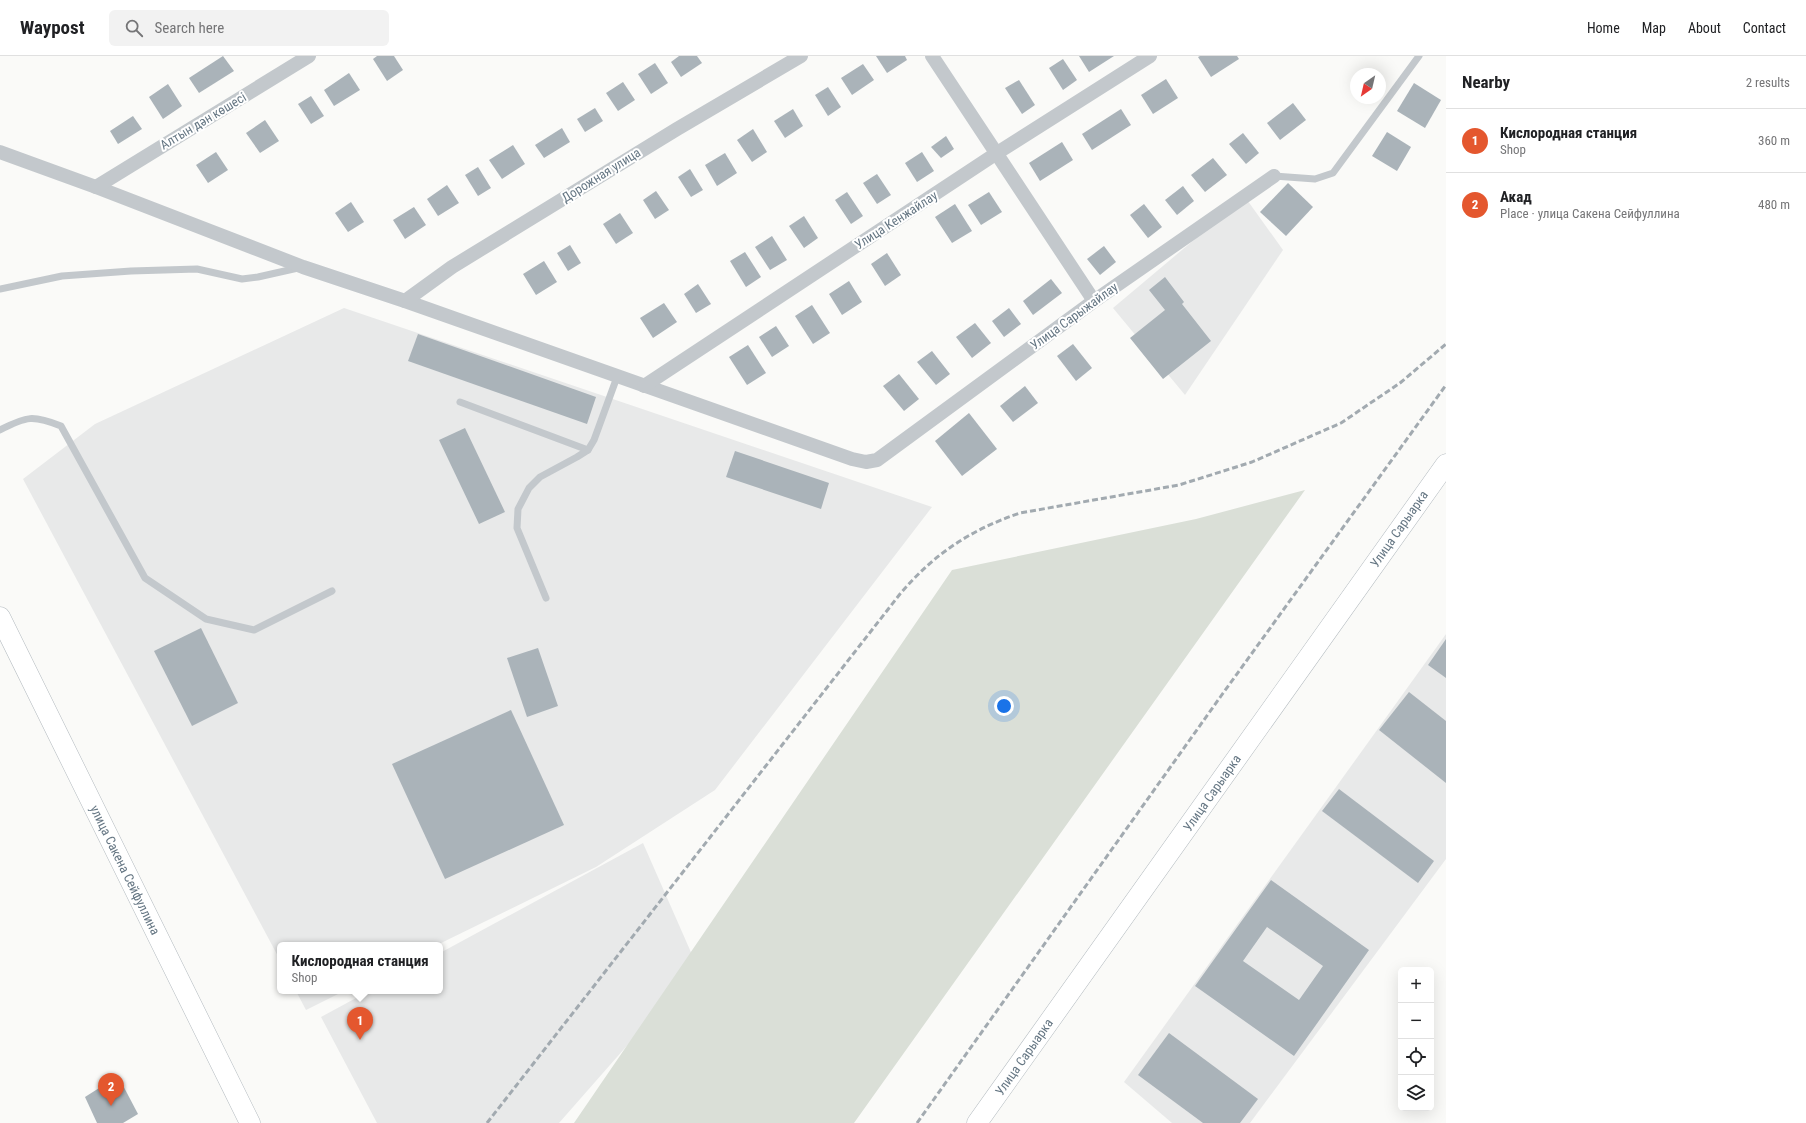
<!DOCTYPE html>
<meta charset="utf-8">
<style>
body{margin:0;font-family:"Roboto Condensed",sans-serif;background:#f2f2f2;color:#202124}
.controls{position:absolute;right:12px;bottom:12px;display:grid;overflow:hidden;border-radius:6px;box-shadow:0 4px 16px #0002}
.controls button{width:36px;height:36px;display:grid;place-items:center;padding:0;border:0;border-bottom:1px solid #e0e0e0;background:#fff;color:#202124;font:20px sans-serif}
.compass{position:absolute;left:1350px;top:12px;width:36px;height:36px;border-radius:50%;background:#fff;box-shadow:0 4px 16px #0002;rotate:214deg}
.you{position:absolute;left:1004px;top:650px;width:14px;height:14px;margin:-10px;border:3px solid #fff;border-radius:50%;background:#1a73e8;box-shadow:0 0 0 6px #1a73e833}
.badge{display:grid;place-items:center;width:26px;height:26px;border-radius:50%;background:#e4572e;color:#fff;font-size:13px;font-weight:700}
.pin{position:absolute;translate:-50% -33px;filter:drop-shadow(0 1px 2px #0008)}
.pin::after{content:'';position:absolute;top:21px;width:14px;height:12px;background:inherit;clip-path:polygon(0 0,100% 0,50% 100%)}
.popup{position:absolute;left:277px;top:886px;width:166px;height:52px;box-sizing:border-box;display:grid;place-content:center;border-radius:6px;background:#fff;filter:drop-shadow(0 1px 3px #0005);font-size:13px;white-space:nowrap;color:#757577}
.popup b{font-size:15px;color:#202124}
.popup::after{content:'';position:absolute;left:50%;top:100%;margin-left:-8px;border:8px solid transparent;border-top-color:#fff}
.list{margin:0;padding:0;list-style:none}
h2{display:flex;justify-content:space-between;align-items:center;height:52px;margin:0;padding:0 16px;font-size:17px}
h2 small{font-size:13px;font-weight:400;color:#757577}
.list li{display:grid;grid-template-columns:26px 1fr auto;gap:12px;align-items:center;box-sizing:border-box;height:64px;padding:0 16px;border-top:1px solid #e0e0e0}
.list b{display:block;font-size:15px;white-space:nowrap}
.list p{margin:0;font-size:13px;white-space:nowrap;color:#757577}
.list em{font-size:13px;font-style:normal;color:#757577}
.icon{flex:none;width:22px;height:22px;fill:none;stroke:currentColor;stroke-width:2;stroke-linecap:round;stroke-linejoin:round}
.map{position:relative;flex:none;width:1446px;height:1067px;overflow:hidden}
header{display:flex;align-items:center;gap:24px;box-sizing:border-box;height:56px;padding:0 20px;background:#fff;border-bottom:1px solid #e0e0e0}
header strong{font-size:19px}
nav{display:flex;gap:22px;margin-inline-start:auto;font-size:14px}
.search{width:280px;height:36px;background:#f2f2f2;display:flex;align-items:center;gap:10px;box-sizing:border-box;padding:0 14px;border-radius:6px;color:#757577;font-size:15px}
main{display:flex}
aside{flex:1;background:#fff}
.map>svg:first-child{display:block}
.built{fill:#e8e9e9}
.green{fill:#dadfd7}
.building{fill:#aab3b9;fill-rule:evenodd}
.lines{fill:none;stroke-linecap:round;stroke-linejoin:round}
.secondary-casing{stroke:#b3babf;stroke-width:21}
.lane{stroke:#c3c8cc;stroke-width:7}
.street{stroke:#c3c8cc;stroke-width:14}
.secondary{stroke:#fff;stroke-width:20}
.rail{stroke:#a2aab0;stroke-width:3;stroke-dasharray:6 3;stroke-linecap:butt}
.labels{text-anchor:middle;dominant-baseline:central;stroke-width:4;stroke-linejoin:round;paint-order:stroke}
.street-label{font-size:13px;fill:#657683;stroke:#fff}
</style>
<header>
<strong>Waypost</strong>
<div class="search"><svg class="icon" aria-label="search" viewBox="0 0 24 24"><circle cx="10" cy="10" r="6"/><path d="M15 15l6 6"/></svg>Search here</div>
<nav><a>Home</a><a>Map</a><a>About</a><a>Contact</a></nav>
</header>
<main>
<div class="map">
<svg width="1446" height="1067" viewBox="0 0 1446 1067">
<rect width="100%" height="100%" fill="#fafaf8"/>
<g class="built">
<polygon points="1245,141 1283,194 1185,339 1113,252"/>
<polygon points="344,252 932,451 715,734 596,811 437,889 280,889 280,904 23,423 95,368"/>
<polygon points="1446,578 1446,803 1250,1067 1172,1067 1124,1026"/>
<polygon points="643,787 697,910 559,1067 377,1067 321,961 369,935 440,935 440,897"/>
<polygon points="296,935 344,935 306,954"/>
</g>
<polygon class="green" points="1305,434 854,1067 574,1067 952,514 1196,463"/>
<g class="building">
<polygon points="223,0 234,15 199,37 189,22"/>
<polygon points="377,0 394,0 403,14 387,25 373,3"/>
<polygon points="679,0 697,0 702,7 681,21 671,6"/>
<polygon points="876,0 905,0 907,4 887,17"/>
<polygon points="1079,0 1114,0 1089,16"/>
<polygon points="1200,0 1237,0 1239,3 1211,21 1198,1"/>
<polygon points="1063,3 1077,24 1063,34 1049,12"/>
<polygon points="655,7 668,27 651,38 638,18"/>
<polygon points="863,8 874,24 852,39 841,22"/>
<polygon points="349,17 360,34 334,50 324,34"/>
<polygon points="1166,23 1178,42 1153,58 1141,39"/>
<polygon points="1019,24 1035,49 1022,58 1005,32"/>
<polygon points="623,26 635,44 618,55 606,37"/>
<polygon points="1414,27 1441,44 1425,72 1397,55"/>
<polygon points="168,28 182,50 163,63 149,41"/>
<polygon points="828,31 841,51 828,60 815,39"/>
<polygon points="311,40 324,60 311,68 298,48"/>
<polygon points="1293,47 1306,64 1280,84 1267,67"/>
<polygon points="595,52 603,65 585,76 577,63"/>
<polygon points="793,53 803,70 785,82 774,65"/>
<polygon points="1121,53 1131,69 1092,94 1082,78"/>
<polygon points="133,60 142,73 118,88 110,75"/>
<polygon points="265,64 279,85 260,97 246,77"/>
<polygon points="562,72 570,86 544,102 535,89"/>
<polygon points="753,73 767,96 752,106 737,84"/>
<polygon points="1387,76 1411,91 1397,115 1372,100"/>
<polygon points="1243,77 1259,97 1246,108 1229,88"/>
<polygon points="946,80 954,93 941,102 931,91"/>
<polygon points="1062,86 1073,104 1040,125 1029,107"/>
<polygon points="513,89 525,108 502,123 489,104"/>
<polygon points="216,96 228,114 208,127 196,109"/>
<polygon points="922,96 934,115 917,126 905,107"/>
<polygon points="725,97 737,117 717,130 705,109"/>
<polygon points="1213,102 1227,119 1205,136 1191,119"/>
<polygon points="478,111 491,132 478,140 465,119"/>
<polygon points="690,113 703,134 691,141 678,121"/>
<polygon points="877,118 891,139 877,148 863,127"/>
<polygon points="1288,127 1313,151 1286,180 1260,156"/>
<polygon points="447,129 459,147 438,160 427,143"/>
<polygon points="1183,130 1194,145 1177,159 1165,144"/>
<polygon points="656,135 669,154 655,163 643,144"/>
<polygon points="847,136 863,160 851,168 835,144"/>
<polygon points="989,136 1002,156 981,169 968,149"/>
<polygon points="351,146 364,166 348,176 335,157"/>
<polygon points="955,148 972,175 952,187 935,161"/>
<polygon points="1144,148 1162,171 1148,182 1130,159"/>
<polygon points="414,151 426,169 405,183 393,164"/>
<polygon points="620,157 633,177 616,188 603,168"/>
<polygon points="804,160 818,182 804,192 789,170"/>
<polygon points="772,180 787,204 770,214 755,191"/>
<polygon points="570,189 581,207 568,215 557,197"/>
<polygon points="1104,190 1116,206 1100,219 1087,203"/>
<polygon points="745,196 761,221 746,231 730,205"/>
<polygon points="887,197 901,219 885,230 871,208"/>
<polygon points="544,205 557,226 536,239 523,218"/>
<polygon points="1165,221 1184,246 1182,248 1211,285 1163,323 1130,282 1165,254 1149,234"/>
<polygon points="1051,223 1062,237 1033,259 1023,245"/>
<polygon points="849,225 862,246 842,259 829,238"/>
<polygon points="698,228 711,248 696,257 684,238"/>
<polygon points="664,247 677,266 653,282 640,262"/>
<polygon points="812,249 830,277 813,288 795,260"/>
<polygon points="1009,252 1021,268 1004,281 992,265"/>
<polygon points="975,267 991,287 972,302 956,281"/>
<polygon points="776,270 789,290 772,301 759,281"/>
<polygon points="418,278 596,341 587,368 408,305"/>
<polygon points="1073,288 1092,312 1076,325 1057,300"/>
<polygon points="748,289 766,317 747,329 729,301"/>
<polygon points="932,295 950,318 936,329 917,306"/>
<polygon points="899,318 919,343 904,355 883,330"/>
<polygon points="1025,330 1038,347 1013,366 1000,350"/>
<polygon points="969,357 997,393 962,420 935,385"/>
<polygon points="465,372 505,456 479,468 439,384"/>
<polygon points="735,395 829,427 821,453 726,421"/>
<polygon points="201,572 238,647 192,670 154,595"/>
<polygon points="1446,583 1446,622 1428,609"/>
<polygon points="538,592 558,650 527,661 507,602"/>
<polygon points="1409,636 1446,665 1446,727 1379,674"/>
<polygon points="511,654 564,769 445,823 392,708"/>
<polygon points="1339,733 1434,805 1418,827 1322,755"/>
<path d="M1271 824 1369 894 1294 1000 1195 930ZM1267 871 1323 910 1299 944 1243 905Z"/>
<polygon points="1169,977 1258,1043 1240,1067 1203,1067 1138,1019"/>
<polygon points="118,1020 138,1058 123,1067 97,1067 85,1041"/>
</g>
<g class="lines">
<g class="secondary-casing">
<g id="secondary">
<polyline points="0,561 250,1067"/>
<polyline points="977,1067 1446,408"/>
</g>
</g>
<g class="lane">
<polyline points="1274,120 1315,123 1333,117 1419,0"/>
<polyline points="0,233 62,220 131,215 197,213 242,223 258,221 298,212"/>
<polyline points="460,346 588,394"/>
<path d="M0 374C27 360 33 359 61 370L145 522 206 563 254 574 332 535"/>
<polyline points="546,542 517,472 518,453 529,432 540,421 577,401 588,394 594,384 617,321"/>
</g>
<g class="street">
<polyline points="932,0 1094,245"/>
<polyline points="0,96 96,131 303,211 405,245 852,403 866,406 877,404 1094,245 1274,120"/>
<polyline points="96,131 309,0"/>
<polyline points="405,245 452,211 677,73 801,0"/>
<polyline points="644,330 997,97 1150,0"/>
</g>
<use href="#secondary" class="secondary"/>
<g class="rail">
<path d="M487 1067 900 538C934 498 970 474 1020 457L1179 429 1252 406 1341 367 1400 327 1446 288"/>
<polyline points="917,1067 1221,640 1446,329"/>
</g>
</g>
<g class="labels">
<g class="street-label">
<text transform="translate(203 65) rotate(-31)">Алтын дән көшесі</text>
<text transform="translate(601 119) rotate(-32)">Дорожная улица</text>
<text transform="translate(896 164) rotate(-33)">Улица Кенжайлау</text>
<text transform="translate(1074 260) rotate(-36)">Улица Сарыжайлау</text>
<text transform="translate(1399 473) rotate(-55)">Улица Сарыарка</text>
<text transform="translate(1212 737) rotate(-55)">Улица Сарыарка</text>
<text transform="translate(125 814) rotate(64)">улица Сакена Сейфуллина</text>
<text transform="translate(1024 1001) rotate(-55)">Улица Сарыарка</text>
</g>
</g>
</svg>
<div class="controls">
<button>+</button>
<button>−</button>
<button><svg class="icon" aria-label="locate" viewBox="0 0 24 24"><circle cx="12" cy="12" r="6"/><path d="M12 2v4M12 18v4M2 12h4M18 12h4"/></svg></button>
<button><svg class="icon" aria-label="layers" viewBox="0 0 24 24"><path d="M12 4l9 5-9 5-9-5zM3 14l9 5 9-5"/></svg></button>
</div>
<svg class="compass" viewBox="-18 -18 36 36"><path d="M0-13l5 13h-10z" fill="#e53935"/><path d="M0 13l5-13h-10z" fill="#757577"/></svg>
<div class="you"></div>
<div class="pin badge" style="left:360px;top:984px">1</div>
<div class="popup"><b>Кислородная станция</b>Shop</div>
<div class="pin badge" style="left:111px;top:1050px">2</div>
</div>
<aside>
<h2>Nearby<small>2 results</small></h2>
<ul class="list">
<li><span class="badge">1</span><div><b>Кислородная станция</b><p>Shop</p></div><em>360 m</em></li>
<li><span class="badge">2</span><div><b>Акад</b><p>Place · улица Сакена Сейфуллина</p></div><em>480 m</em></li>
</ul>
</aside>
</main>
